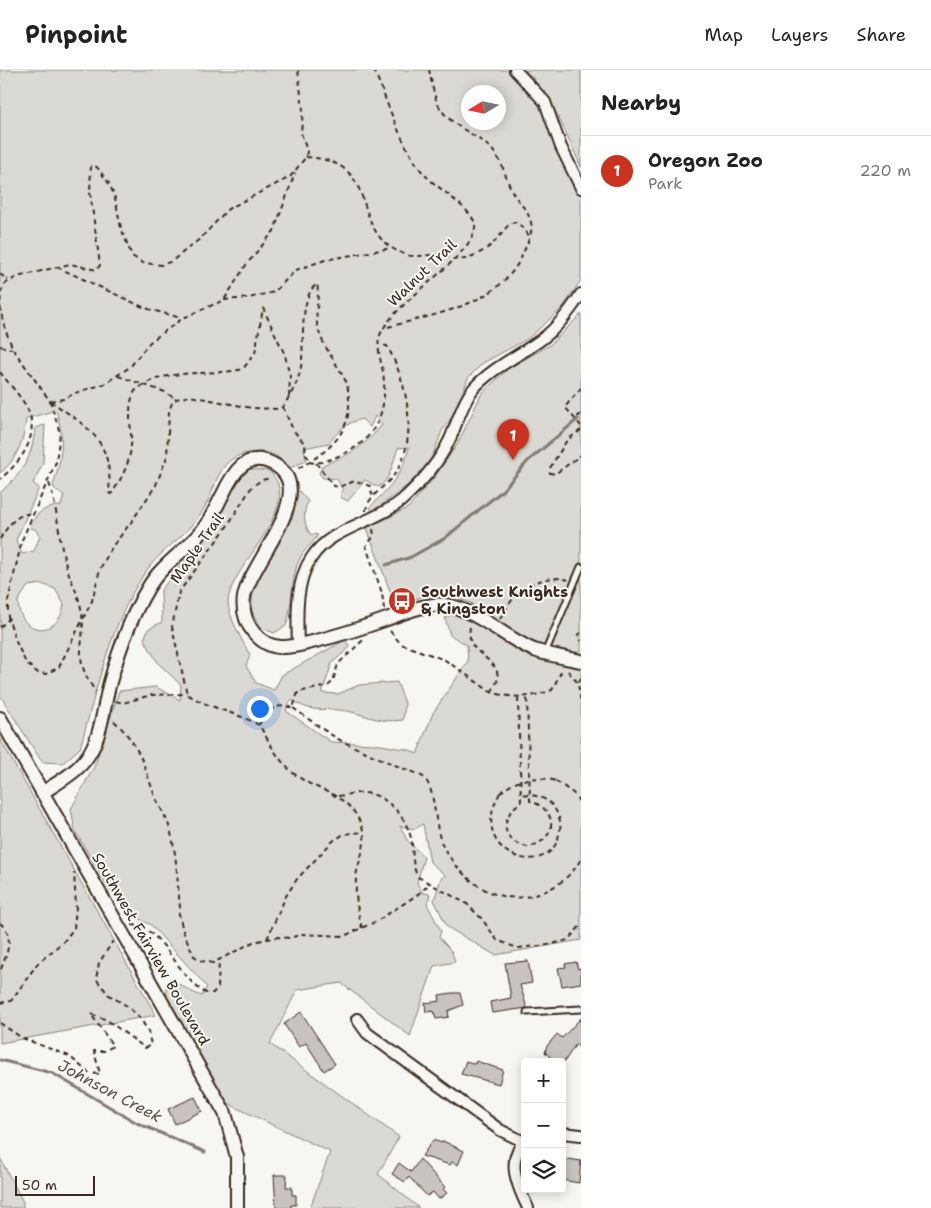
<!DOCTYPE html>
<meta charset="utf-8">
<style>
body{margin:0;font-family:"Shantell Sans",sans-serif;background:#f6f6f6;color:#222}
.controls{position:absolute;right:15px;bottom:15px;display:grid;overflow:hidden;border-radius:5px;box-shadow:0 2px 12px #0003}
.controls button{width:45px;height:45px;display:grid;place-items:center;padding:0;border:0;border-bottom:1px solid #e0e0e0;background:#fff;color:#222;font:25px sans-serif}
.compass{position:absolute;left:461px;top:15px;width:45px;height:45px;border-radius:50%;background:#fff;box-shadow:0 2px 12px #0003;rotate:260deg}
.scale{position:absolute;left:15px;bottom:12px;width:80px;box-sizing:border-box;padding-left:5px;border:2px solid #3b2a1e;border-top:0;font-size:14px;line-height:18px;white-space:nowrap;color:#3b2a1e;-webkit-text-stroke:4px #f6f6f2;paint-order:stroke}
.you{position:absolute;left:259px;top:638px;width:18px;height:18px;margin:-12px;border:4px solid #fff;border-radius:50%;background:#1a73e8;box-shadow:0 0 0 8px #1a73e833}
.badge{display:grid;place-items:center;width:32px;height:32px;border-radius:50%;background:#c8321e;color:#fff;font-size:16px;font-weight:700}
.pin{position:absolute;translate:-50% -41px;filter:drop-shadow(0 1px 2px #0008)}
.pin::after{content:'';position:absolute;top:26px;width:18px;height:15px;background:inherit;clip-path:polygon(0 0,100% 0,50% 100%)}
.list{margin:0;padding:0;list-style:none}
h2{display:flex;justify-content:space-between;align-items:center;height:65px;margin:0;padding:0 20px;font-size:21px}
h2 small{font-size:16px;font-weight:400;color:#767676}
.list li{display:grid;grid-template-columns:32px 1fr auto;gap:15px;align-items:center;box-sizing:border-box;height:70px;padding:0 20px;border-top:1px solid #e0e0e0}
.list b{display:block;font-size:19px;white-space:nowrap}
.list p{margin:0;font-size:16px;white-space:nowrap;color:#767676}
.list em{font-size:16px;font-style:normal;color:#767676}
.icon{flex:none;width:28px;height:28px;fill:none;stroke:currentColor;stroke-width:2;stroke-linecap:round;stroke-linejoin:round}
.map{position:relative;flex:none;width:581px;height:1138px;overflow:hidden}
header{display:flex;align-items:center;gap:30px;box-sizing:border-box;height:70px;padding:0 25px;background:#fff;border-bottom:1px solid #e0e0e0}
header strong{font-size:24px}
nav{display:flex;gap:28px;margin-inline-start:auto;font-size:18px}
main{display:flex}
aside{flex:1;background:#fff}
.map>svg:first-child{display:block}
.green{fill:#dad9d3;stroke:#8a8278;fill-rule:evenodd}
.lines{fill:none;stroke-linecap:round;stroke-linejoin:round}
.stream{stroke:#857a71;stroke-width:3}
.building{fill:#c8c3be;stroke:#3b2a1e}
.service-casing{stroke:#3b2a1e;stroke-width:9}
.minor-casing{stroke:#3b2a1e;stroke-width:14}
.tertiary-casing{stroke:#3b2a1e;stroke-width:16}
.path{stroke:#3b2a1e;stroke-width:2;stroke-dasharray:5 4;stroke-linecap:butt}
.service{stroke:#f6f6f2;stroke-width:5}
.minor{stroke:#f6f6f2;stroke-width:10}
.tertiary{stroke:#f6f6f2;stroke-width:12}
.path-bridge{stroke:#3b2a1e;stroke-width:2;stroke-dasharray:5 4;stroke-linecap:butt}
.labels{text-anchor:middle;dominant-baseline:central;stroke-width:4;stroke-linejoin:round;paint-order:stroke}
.street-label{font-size:15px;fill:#3b2a1e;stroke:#f6f6f2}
.poi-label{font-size:15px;font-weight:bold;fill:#3b2a1e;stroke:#f6f6f2;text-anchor:start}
.water-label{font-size:16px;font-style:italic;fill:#605248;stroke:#f6f6f2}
</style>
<header>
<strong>Pinpoint</strong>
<nav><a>Map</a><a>Layers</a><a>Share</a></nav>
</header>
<main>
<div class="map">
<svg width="581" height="1138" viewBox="0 0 581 1138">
<rect width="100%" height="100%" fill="#f6f6f2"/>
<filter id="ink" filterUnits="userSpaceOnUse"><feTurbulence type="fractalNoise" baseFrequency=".02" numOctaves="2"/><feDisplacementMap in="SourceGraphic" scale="10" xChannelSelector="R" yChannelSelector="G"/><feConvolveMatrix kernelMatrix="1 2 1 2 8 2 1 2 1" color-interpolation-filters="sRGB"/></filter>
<g filter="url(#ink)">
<g class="green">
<path d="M0 0H508L547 42 557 78 581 127V210L563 237 529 268 483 293 468 308 456 341 442 361 430 392 412 412 372 442 370 437C388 419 404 403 409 377L398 378C393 391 391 411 378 417L365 410 348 431 340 427 343 420 337 409 323 408 319 403 323 395C351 384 362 378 382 355L375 346 370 357 362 349C347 352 337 362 329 373L304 378 306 391 290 398C282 388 271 381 258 382 213 383 220 418 199 446 184 468 159 481 144 504 110 555 97 619 80 678L63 693 42 692 0 625V423C22 402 32 390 35 358L45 355 43 393 33 413 39 418 16 470 22 484 34 481 40 466 35 459 30 458C35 442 45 437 61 436L64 425 56 421 53 416C62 386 65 370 56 340L26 349C24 370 17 390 0 403ZM468 22H498V52H468ZM42 514 55 519 64 534C60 568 19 567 18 531L28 516Z"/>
<path d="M525 0H581V97C566 63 552 26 525 0Z"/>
<path d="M581 244V870L495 885 447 857 434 830 441 808 446 806 430 792 423 754 415 759 400 756 407 770 424 787 417 813 423 823 430 824 427 834 441 861 439 867 452 882 455 892 434 896 410 966 341 913 297 920 270 974 399 1067 378 1104 419 1138H310L330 1082 235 1037 216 1025 169 943 166 917 169 911C184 914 188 922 202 926L207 917 151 855 130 844 109 819 75 761 71 739 95 695 119 621 156 617 180 630 181 615 158 593 144 569 148 559 162 552 161 520 214 455 234 416 249 399 270 401C272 405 277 410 278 414 290 450 229 500 228 532 228 546 243 572 250 585L246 596 256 613 274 620 282 605 345 570 350 577 332 593 322 623 338 624 359 615 397 612 405 633 403 650C375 654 364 642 339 640 317 638 313 643 291 630L286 641 331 672 375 674 410 680 417 684 433 643 468 591 467 575 450 565 445 548C455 543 464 541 473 534L450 525 425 526 395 535 367 458 408 438 434 408 458 373 482 323 509 298 550 275Z"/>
<path d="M298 420 308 431C303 443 303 452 310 464L318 465C314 472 307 477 303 483 289 504 294 533 286 556L274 563 260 557 251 540 254 513 293 446Z"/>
<polygon points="0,669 156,945 0,973"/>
<polygon points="0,1088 23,1132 23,1138 0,1138"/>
</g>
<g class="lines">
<g class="stream">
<polyline points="386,495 411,487 445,468 502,421 528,391 578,349"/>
<polyline points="0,990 52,1003 137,1053 205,1082"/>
</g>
</g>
<g class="building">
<polygon points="528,891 532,913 520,915 527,938 492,943 490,932 511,928 505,893"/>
<polygon points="576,892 578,899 581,898 581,913 562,916 558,898 566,897 565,894"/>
<polygon points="452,923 460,923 463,935 448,941 449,947 436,949 434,941 426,942 425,933 440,931 439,925"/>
<polygon points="301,942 335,994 324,1001 306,973 299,977 284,954"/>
<polygon points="581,948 581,980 576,974 564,992 547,992 550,987 545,982 547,976 557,964 562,968"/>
<polygon points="466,991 475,994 476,991 503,1000 499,1014 461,1004"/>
<polygon points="195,1027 202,1041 175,1054 168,1039"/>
<polygon points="433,1070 442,1073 443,1071 464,1081 458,1095 452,1092 450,1095 422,1086"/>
<polygon points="420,1089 445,1117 443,1119 447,1123 439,1129 433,1122 427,1126 409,1107 405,1112 392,1104 399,1093 411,1102"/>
<polygon points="568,1089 581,1091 579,1113 562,1110 562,1093"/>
<polygon points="274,1105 287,1105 286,1117 292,1117 292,1125 296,1125 296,1135 291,1135 291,1138 276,1138"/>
</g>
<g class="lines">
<g class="service-casing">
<g id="service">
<polyline points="545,583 581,497"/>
<polyline points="527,942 581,939"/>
</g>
</g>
<g class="minor-casing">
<g id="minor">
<polyline points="515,0 545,32 561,77 581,118"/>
<path d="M298 575C297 547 295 511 312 487 331 458 374 453 401 431 420 414 439 393 450 369 457 353 463 331 474 318 493 297 519 286 542 269 558 257 570 241 581 224"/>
<polyline points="357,949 367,963 500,1060 524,1072"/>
<polyline points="562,1063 581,1065"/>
<path d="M525 1071C505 1090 518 1117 528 1138"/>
</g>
</g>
<g class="tertiary-casing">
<g id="tertiary">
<polyline points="0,648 225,1043 237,1087 237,1138"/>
<path d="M42 723C57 713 74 704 85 690 102 668 103 638 110 612 119 580 131 546 148 518 161 495 185 481 201 462 211 450 216 437 223 424 233 403 246 380 273 394 322 419 249 494 244 527 242 541 246 553 254 563 262 572 272 578 284 577 293 577 303 574 312 572 337 566 362 558 387 549 402 543 417 537 433 535 466 530 504 568 534 580 548 585 566 588 581 591"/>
</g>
</g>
<g class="path">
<path d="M306 87C388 92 343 164 407 185 417 188 428 184 438 185 447 186 454 191 464 189 478 185 490 178 499 167 504 161 507 154 515 152L521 156 530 167"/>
<polyline points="57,197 145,238 181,248"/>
<polyline points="0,204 8,210"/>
<polyline points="224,230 249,228 274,222 296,200 325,190 391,178"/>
<path d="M388 257C438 243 503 235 524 181 528 172 533 162 531 152 528 140 519 133 513 123 506 110 503 93 494 82 479 64 451 58 439 36 433 25 432 12 429 0"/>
<polyline points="0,276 12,279"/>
<path d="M0 302C8 313 19 324 26 336 42 365 21 392 0 409"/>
<polyline points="118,306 165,322 176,329"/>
<polyline points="581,318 565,337 581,356"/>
<polyline points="289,327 283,337 278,339 252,338 190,326 176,329 172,333 169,341 167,387 156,415 132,451 112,477 100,499 92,531 59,597 46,604 38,603 26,593 17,574 8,547 8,531 22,470 56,392 60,363 50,331 13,279 5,259 0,236 1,222 6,213 17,207 70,194 97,200 100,195 90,122 91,96 97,97 110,115 115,128 121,158 132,186 143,193 162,195 172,191 201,168 228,139 290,107 306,87 307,81 301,63 303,40 298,0"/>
<path d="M50 331C90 358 113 371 109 423L111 424C121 411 130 392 131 376 132 359 126 337 135 321 163 296 209 307 243 299L255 283 263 238 285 285 290 307 289 327C295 317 299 308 301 297 305 277 298 227 317 214 320 228 314 244 318 259 323 276 335 291 343 306 348 314 349 323 349 332 350 367 323 385 295 400"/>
<polyline points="50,331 64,329 75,323 104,314 130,297 150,272 183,248 224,230 246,195 274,161 295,103"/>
<polyline points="283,337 293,360 305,374 306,385 310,390"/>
<polyline points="581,344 578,346 581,350"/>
<polyline points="581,360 567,370 550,398 550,403 555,404 581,385"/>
<path d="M309 392C318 395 332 389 341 385 378 369 388 339 383 302 381 292 377 278 379 268 389 233 479 185 475 154 472 139 437 118 425 105 403 81 387 31 374 0"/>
<polyline points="316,393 334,416 339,417 355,411 370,416 373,428"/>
<path d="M49 413C58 439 58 466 65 492 69 507 78 523 81 538 88 576 69 584 96 622"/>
<path d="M366 441C366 428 387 415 394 405 420 369 407 311 387 276L380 275"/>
<polyline points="373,459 374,466 366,476 382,523 384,539"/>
<path d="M0 469C7 457 17 442 32 444"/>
<path d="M500 549C505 541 510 532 516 525 525 513 554 504 568 510"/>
<polyline points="0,557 9,549"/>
<path d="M470 557C469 563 469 571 473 576 484 590 510 598 491 622"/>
<path d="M390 561 401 574 445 590 491 622C513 629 531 628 552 620L563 598"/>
<polyline points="581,563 578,565 581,571"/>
<polyline points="568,601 578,613"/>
<polyline points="581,608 578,613 581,633"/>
<path d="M518 628 521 732C499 747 500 772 528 777 558 770 559 740 530 731L527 627"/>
<polyline points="116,631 123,633 151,625 187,624"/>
<path d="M293 638C312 651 330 666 350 675 368 683 385 691 402 698 409 701 418 703 423 707 437 718 433 759 444 778 455 797 470 813 490 822 523 837 564 820 581 789"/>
<path d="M114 651C138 673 143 692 153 721 157 733 165 744 169 756 177 781 177 811 180 837L179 844 183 861 194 886 202 891 213 893 253 872 278 867 290 868 302 864 344 866 377 851 417 825 431 813"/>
<path d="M259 655C236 642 210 639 187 624L172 557 179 522 226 458 251 418 261 410 271 408"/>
<polyline points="556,711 573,723 581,734"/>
<path d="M500 723C464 786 551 812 559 764 561 757 561 752 558 745 551 728 538 725 521 724"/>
<path d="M338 726C347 725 357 722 365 723 389 725 409 751 412 773 413 785 412 797 418 807L467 834 482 849 497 870 517 878 548 875 568 870 581 855"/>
<path d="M0 853C16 866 6 885 0 902"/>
<path d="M132 855C163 857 179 910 206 923H213L218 917 219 890"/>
<path d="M362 858C357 841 354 818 357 801 360 789 367 772 363 760 350 720 319 725 292 702 277 689 269 671 259 655 265 641 277 632 293 638L298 622 328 616 333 611 338 594 363 570"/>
<polyline points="267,869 286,826 297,809 333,771 344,764 364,762"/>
<polyline points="0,933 11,931 37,894 64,871 74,858 76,837 74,802"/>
<polyline points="0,953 22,968 69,986 89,1003 100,1004 94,981 105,981 113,976 91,944 107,950 145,978 151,975 148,961 140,948 127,936 109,925 96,909 99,893 113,871"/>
</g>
<use href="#service" class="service"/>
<use href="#minor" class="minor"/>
<use href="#tertiary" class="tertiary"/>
<path class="path-bridge" d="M500 723C516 709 535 705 556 711"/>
</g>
</g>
<defs>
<g id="bus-disc" transform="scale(1.4375)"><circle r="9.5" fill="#c8321e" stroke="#f6f6f2"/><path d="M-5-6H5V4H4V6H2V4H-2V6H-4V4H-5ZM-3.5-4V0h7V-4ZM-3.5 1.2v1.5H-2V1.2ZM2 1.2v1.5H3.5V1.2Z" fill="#fff"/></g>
</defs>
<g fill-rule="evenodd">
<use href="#bus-disc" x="402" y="531"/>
</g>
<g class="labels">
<g class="street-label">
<text transform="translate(422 203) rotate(-44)">Walnut Trail</text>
<text transform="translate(197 478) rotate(-55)">Maple Trail</text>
<text transform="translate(151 879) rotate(60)">Southwest Fairview Boulevard</text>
</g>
<g class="poi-label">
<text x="421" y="522">Southwest Knights<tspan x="421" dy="17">&amp; Kingston</tspan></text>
</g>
<g class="water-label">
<text transform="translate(110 1021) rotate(28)">Johnson Creek</text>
</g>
</g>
</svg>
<div class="controls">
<button>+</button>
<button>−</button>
<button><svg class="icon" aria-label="layers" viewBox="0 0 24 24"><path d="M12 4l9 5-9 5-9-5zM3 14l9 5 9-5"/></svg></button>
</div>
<svg class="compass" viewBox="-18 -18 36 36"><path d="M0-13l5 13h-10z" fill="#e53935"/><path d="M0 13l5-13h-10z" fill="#767676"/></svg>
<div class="scale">50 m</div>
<div class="you"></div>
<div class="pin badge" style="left:513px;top:390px">1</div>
</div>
<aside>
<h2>Nearby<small></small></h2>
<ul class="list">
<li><span class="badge">1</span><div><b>Oregon Zoo</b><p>Park</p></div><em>220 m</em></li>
</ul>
</aside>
</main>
